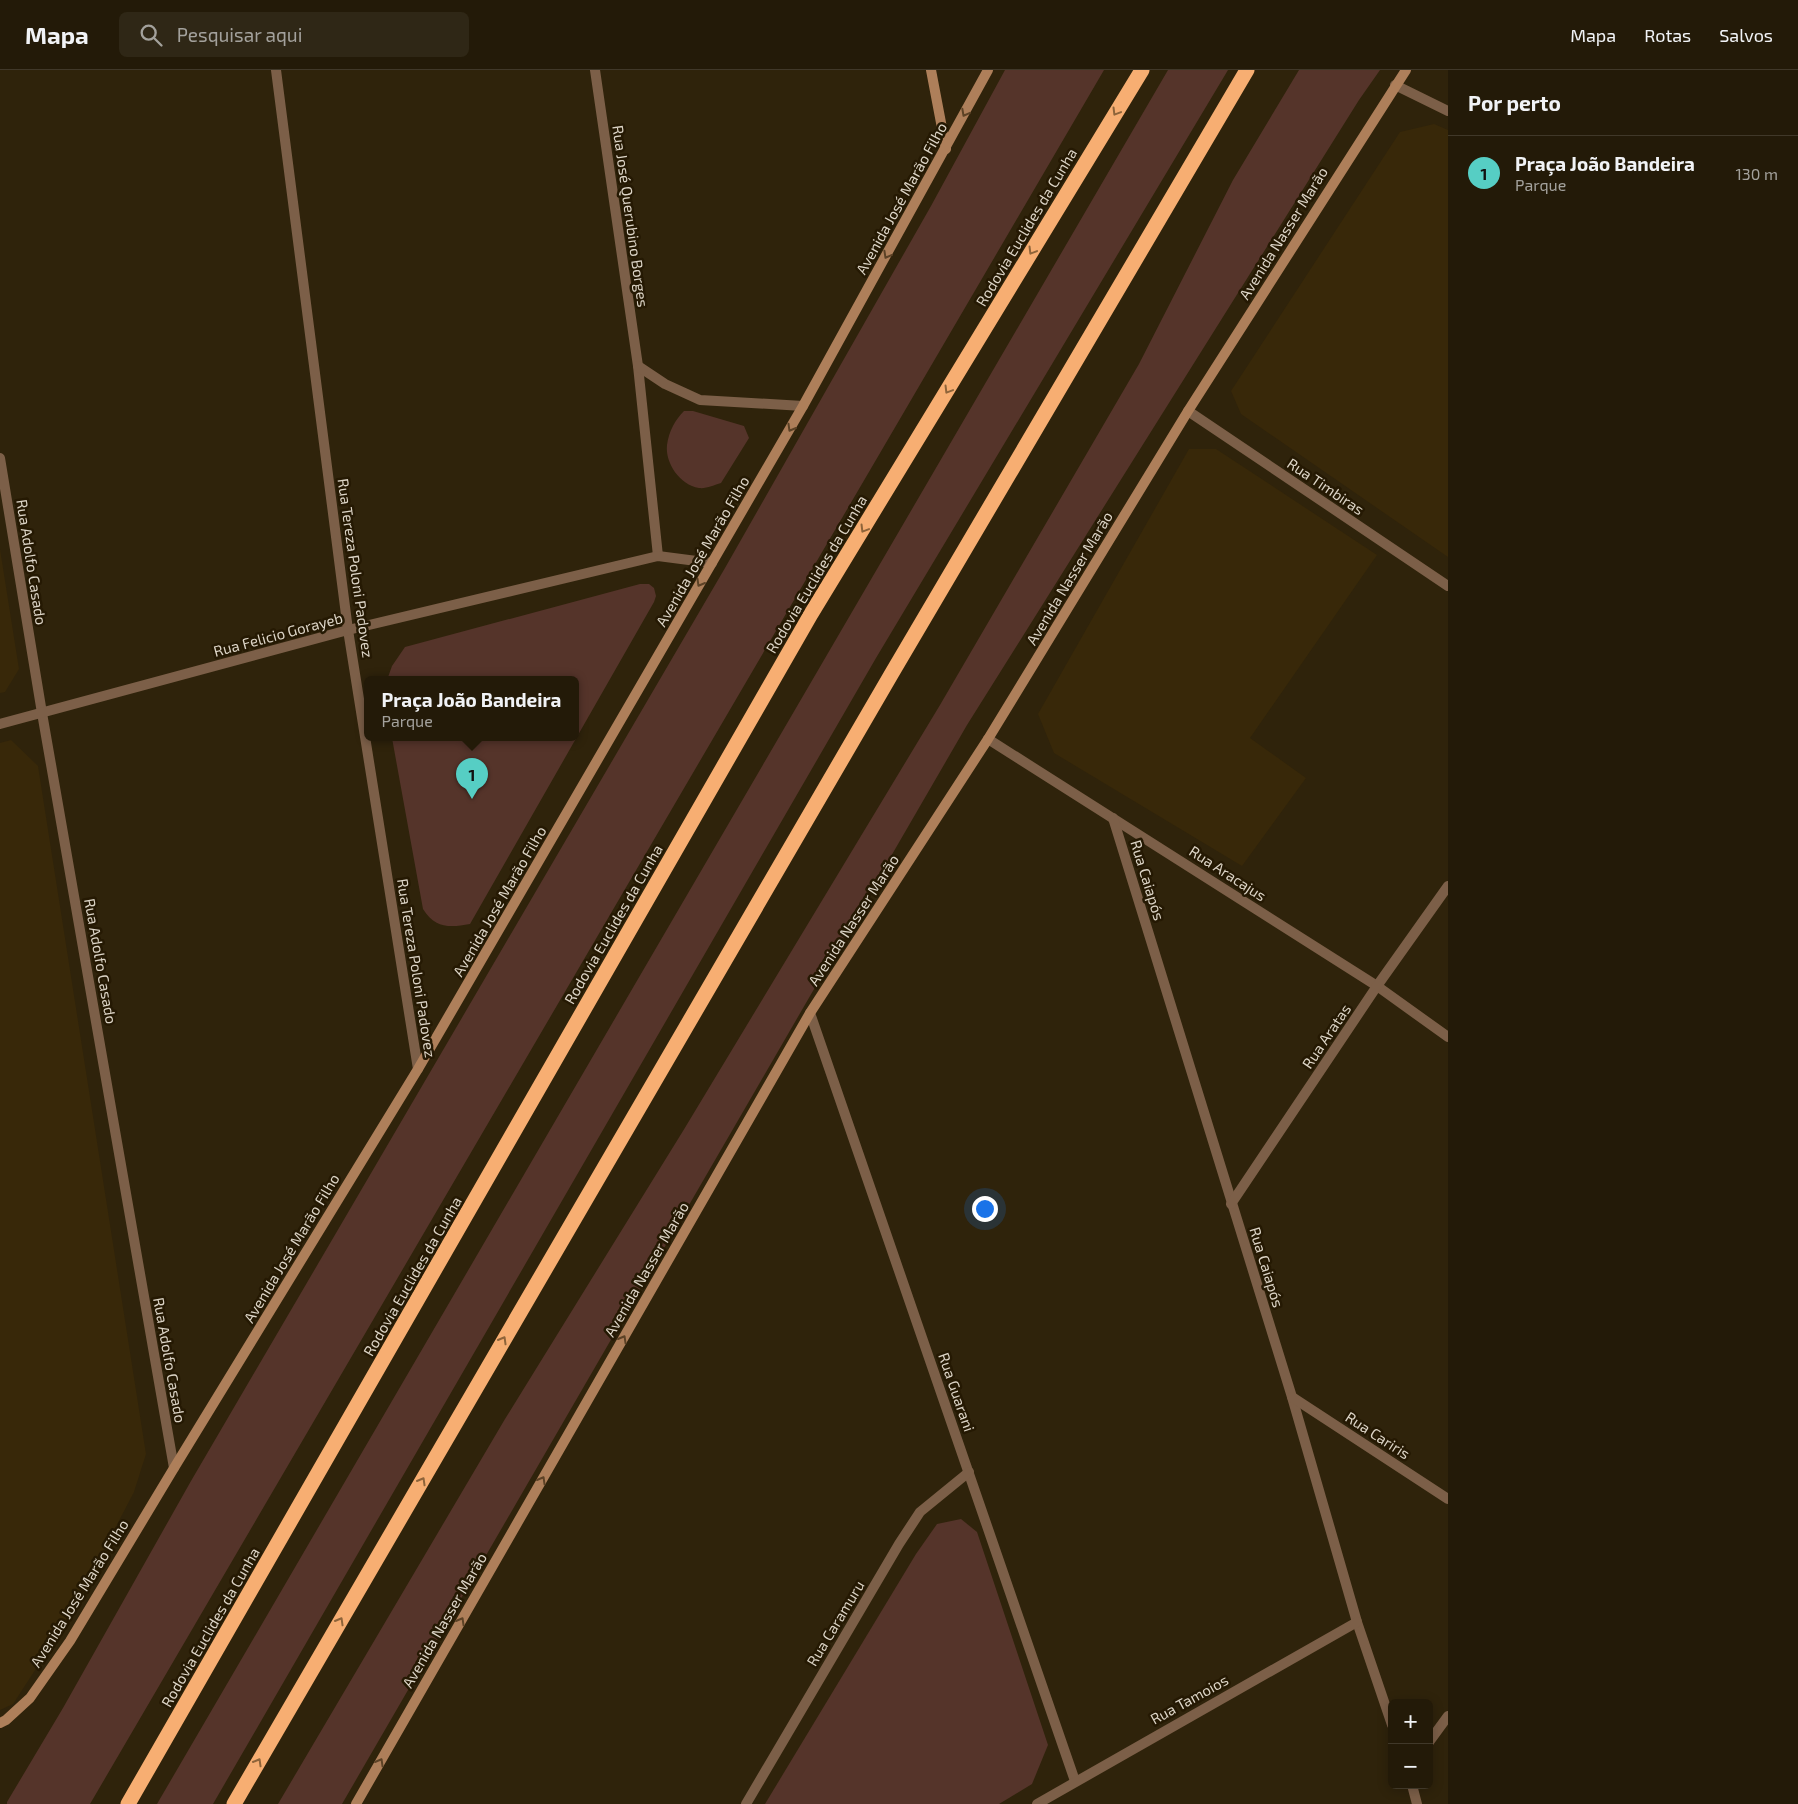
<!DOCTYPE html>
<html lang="pt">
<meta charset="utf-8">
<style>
body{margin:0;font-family:"Exo 2",sans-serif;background:#2f2716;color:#f1f3f6}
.controls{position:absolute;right:15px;bottom:15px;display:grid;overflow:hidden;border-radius:8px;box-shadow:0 2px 12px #0003}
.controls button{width:45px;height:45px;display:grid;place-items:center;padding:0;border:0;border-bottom:1px solid #403829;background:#231a08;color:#f1f3f6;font:25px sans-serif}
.you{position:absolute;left:984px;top:1138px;width:18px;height:18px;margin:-12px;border:4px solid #fff;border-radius:50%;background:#1a73e8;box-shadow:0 0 0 8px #1a73e833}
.badge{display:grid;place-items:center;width:32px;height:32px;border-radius:50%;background:#56cec4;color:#111;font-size:16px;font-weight:700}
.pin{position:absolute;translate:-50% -41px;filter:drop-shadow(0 1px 2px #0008)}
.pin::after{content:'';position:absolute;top:26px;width:18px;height:15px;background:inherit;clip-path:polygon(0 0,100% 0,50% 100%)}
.popup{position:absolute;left:364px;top:606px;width:215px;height:65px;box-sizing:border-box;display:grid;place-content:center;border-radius:8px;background:#231a08;filter:drop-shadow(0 1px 4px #0005);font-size:16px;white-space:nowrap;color:#a3a19c}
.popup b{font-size:19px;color:#f1f3f6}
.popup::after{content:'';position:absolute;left:50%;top:100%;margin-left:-10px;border:10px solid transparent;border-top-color:#231a08}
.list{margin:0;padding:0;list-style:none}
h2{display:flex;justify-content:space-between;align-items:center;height:65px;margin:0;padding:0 20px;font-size:21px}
h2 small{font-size:16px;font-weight:400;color:#a3a19c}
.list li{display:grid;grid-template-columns:32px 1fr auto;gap:15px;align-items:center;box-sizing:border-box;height:75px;padding:0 20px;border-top:1px solid #403829}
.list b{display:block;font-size:19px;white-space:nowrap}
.list p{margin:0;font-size:16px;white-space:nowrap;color:#a3a19c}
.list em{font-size:16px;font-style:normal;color:#a3a19c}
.icon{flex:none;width:28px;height:28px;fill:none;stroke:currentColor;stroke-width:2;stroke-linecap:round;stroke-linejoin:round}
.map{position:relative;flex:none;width:1448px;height:1734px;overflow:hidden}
header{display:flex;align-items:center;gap:30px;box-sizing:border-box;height:70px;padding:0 25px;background:#231a08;border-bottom:1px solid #403829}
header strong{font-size:24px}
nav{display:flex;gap:28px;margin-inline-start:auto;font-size:18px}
.search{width:350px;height:45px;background:#2f2716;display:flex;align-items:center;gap:12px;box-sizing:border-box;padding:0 18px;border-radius:8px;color:#a3a19c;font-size:19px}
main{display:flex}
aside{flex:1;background:#231a08}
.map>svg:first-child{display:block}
.built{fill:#382809}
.green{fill:#55342a}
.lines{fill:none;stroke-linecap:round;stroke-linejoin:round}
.street{stroke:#7c5f48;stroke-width:10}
.secondary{stroke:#ae7f5a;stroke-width:10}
.highway{stroke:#f7ae72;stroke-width:15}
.oneway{stroke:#8e643a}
.oneway2{stroke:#5c4226}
.labels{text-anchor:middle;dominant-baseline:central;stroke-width:5;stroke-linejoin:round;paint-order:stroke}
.street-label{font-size:15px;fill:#dcd4c6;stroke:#251903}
</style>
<header>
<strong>Mapa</strong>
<div class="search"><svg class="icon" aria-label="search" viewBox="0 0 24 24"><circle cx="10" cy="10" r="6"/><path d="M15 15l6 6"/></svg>Pesquisar aqui</div>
<nav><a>Mapa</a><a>Rotas</a><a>Salvos</a></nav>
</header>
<main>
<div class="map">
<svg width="1448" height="1734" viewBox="0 0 1448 1734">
<rect width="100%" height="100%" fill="#2f230b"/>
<g class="built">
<polygon points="1434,54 1448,60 1448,487 1241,344 1231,321 1400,62"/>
<polygon points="1189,379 1216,379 1377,485 1250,668 1306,708 1242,796 1054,683 1038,644"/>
<polygon points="0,479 19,599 5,622 0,623"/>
<polygon points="11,670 38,696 146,1384 134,1422 65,1554 13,1634 0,1640 0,673"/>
</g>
<g class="green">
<polygon points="1005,0 1104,0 90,1734 7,1734 7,1732 63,1638 191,1411 725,498 931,136"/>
<polygon points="1168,0 1228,0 876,588 213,1734 157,1734"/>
<polygon points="1299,0 1380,0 1359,30 967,655 342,1734 278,1734 505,1349 683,1061 940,635 1139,294 1233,110"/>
<path d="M684 341H693L744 356 749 368 721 413C714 415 706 419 699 418 680 415 665 393 667 375 669 361 675 350 684 341Z"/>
<path d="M640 514H649L654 518 656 526 654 532 470 854C449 858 435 858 423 839L392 668H576V610H387L392 596 405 577Z"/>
<polygon points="961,1449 977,1462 1048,1675 1032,1714 999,1734 765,1734 916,1484 937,1454"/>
</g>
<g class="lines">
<g class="street">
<polyline points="276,0 348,560 418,999"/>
<polyline points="595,0 638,296 658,486"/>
<polyline points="1395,15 1448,41"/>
<polyline points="638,296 665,314 700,330 803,336"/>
<polyline points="1188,341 1448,516"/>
<polyline points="0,388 42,643 174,1398"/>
<polyline points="0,654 348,560 658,486 712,493"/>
<polyline points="988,669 1377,916 1448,967"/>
<polyline points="1113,748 1292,1327 1357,1552 1392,1655"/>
<polyline points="810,943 1075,1711"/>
<polyline points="1231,1134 1377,916 1448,816"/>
<polyline points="1292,1327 1448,1429"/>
<polyline points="1429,1672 1448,1646"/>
<polyline points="1412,1715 1417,1734"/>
<polyline points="746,1734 899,1474 920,1442 969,1402"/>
<polyline points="1037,1734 1357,1552"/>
</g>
<g class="secondary">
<polyline points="931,0 946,79"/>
<polyline points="0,1653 6,1650 30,1628 70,1571 174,1398 418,999 803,336 988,0"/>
<polyline points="356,1734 810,943 988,669 1188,341 1406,0"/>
</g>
<g class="highway">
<polyline points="128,1734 811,544 1142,0"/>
<polyline points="234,1734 892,603 1247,0"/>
</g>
</g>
<defs><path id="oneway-chevron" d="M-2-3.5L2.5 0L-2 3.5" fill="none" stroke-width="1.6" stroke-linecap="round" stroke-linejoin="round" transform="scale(1.25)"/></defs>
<g class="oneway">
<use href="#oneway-chevron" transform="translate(1116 42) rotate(121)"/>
<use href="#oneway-chevron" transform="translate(1032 181) rotate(121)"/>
<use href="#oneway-chevron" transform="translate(948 320) rotate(121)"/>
<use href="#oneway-chevron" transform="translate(864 459) rotate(121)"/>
<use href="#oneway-chevron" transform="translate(503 1270) rotate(-60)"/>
<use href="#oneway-chevron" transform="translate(422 1411) rotate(-60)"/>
<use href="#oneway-chevron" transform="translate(340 1551) rotate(-60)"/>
<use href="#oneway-chevron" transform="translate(258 1692) rotate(-60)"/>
</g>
<g class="oneway2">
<use href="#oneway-chevron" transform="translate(965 43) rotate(118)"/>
<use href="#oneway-chevron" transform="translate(887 185) rotate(119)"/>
<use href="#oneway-chevron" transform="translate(791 358) rotate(120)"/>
<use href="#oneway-chevron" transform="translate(700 513) rotate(120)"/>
<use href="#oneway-chevron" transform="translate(623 1269) rotate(-60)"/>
<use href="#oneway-chevron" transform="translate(542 1410) rotate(-60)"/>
<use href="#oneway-chevron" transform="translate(461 1551) rotate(-60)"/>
<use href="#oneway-chevron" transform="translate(380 1692) rotate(-60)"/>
</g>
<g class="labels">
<g class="street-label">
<text transform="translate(901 128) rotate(-61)">Avenida José Marão Filho</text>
<text transform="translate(631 146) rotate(82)">Rua José Querubino Borges</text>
<text transform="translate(1026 157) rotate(-59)">Rodovia Euclides da Cunha</text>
<text transform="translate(1283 163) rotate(-58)">Avenida Nasser Marão</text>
<text transform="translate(1326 416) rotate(34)">Rua Timbiras</text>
<text transform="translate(702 481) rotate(-60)">Avenida José Marão Filho</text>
<text transform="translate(32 492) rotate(81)">Rua Adolfo Casado</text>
<text transform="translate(356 498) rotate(82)">Rua Tereza Poloni Padovez</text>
<text transform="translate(816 504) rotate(-59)">Rodovia Euclides da Cunha</text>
<text transform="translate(1069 508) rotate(-59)">Avenida Nasser Marão</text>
<text transform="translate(278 564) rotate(-15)">Rua Felicio Gorayeb</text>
<text transform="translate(1228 803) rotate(33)">Rua Aracajus</text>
<text transform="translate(1148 810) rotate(73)">Rua Caiapós</text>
<text transform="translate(499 831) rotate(-60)">Avenida José Marão Filho</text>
<text transform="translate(853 850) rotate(-57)">Avenida Nasser Marão</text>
<text transform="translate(613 854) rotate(-60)">Rodovia Euclides da Cunha</text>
<text transform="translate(101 891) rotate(80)">Rua Adolfo Casado</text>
<text transform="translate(417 898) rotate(81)">Rua Tereza Poloni Padovez</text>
<text transform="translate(1326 966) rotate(-56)">Rua Aratas</text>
<text transform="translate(291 1178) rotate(-59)">Avenida José Marão Filho</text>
<text transform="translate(1267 1197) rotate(73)">Rua Caiapós</text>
<text transform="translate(646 1199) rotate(-60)">Avenida Nasser Marão</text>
<text transform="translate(412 1206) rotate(-60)">Rodovia Euclides da Cunha</text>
<text transform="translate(170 1290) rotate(80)">Rua Adolfo Casado</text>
<text transform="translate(957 1322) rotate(71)">Rua Guarani</text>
<text transform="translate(1378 1365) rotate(33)">Rua Cariris</text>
<text transform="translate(79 1523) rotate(-58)">Avenida José Marão Filho</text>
<text transform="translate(444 1550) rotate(-60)">Avenida Nasser Marão</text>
<text transform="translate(835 1553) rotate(-59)">Rua Caramuru</text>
<text transform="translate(210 1557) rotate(-60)">Rodovia Euclides da Cunha</text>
<text transform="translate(1189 1629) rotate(-29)">Rua Tamoios</text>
</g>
</g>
</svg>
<div class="controls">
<button>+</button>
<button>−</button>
</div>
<div class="you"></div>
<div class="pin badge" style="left:472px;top:729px">1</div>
<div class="popup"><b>Praça João Bandeira</b>Parque</div>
</div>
<aside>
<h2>Por perto<small></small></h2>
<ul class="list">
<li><span class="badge">1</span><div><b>Praça João Bandeira</b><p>Parque</p></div><em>130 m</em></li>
</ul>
</aside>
</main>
